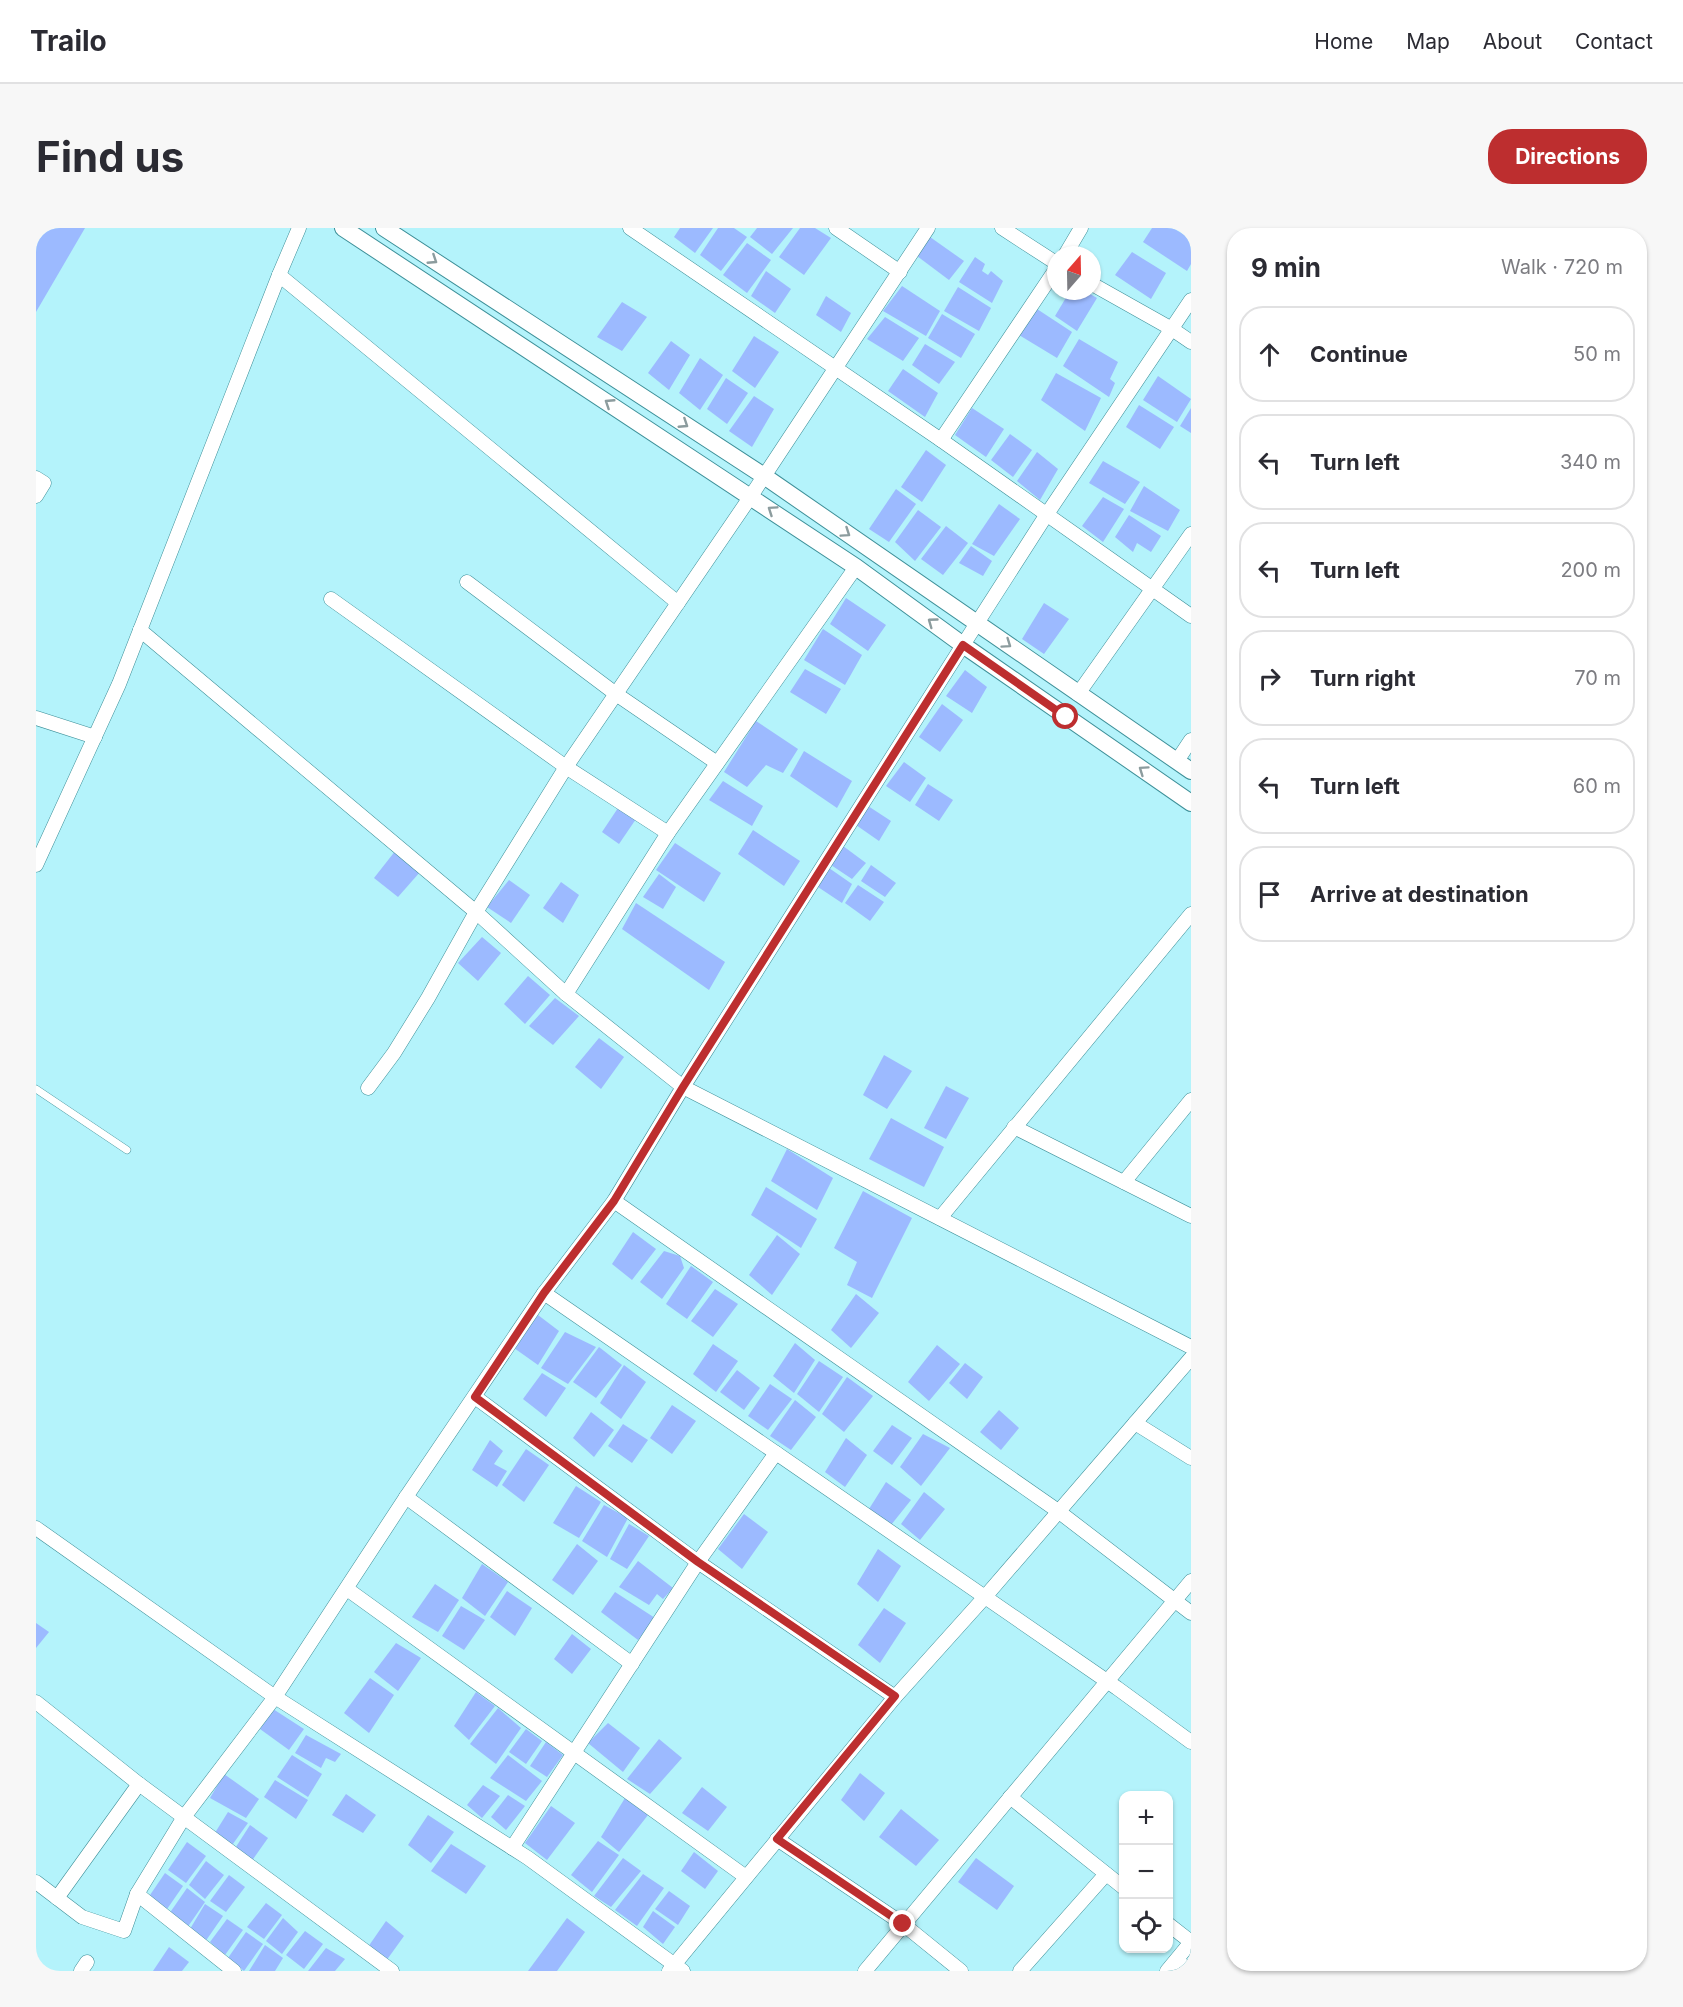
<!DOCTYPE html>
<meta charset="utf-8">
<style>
body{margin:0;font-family:Inter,sans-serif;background:#f7f7f7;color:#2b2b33}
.controls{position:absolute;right:18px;bottom:18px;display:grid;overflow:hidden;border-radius:12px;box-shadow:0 2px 4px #0004}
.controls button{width:54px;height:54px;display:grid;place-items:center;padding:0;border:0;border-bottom:2px solid #e1e1e2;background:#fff;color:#2b2b33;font:30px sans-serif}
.compass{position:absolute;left:1011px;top:18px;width:54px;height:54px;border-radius:50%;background:#fff;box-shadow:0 2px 4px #0004;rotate:20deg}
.stop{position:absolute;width:18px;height:18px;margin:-14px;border:4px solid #bd2e2f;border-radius:50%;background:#fff}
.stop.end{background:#bd2e2f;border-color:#fff;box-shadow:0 2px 6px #0008}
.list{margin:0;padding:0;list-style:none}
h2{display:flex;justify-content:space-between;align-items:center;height:78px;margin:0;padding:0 24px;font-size:26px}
h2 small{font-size:20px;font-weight:400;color:#7c7c81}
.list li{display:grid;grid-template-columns:39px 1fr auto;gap:18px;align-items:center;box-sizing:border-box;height:96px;margin:0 12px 12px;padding:0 12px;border:2px solid #e1e1e2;border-radius:24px}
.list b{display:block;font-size:22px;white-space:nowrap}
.list em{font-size:20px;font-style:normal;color:#7c7c81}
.icon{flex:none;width:33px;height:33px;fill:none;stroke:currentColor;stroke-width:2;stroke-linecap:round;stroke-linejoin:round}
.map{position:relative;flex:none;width:1155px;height:1743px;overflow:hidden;border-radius:24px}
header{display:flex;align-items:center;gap:36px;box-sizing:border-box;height:84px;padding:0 30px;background:#fff;border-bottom:2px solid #e1e1e2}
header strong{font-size:28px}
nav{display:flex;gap:33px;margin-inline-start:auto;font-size:21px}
.intro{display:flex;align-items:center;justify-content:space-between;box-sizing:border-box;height:144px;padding:0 36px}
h1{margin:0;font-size:42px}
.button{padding:15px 27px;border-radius:24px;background:#bd2e2f;color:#fff;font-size:21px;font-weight:700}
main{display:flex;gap:36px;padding:0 36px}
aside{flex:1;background:#fff;border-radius:24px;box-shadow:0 2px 4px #0004}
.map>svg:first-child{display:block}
.building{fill:#9cbaff}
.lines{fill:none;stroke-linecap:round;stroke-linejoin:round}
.service-casing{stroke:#3e9099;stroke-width:8}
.minor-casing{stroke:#3e9099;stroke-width:15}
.tertiary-casing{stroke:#3e9099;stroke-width:18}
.service{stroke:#fff;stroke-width:7}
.minor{stroke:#fff;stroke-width:14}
.tertiary{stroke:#fff;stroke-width:16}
.oneway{stroke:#8c9c9e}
.route{stroke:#bd2e2f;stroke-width:8}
</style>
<header>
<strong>Trailo</strong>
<nav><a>Home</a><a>Map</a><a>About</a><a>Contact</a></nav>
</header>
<div class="intro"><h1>Find us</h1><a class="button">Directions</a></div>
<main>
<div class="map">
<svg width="1155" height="1743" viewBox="0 0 1155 1743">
<rect width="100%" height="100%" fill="#b4f3fb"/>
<g class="building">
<polygon points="0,0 49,0 0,84"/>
<polygon points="644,0 677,0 659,25 638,9"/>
<polygon points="682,0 698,0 711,9 685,43 664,27"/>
<polygon points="721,0 757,0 736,26 714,9"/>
<polygon points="764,0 779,0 795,10 768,47 743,29"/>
<polygon points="1116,0 1137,0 1155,11 1155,36 1151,43 1107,14"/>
<polygon points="894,9 928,33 913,52 881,28"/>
<polygon points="711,15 735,32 711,65 687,47"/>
<polygon points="1096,24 1130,45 1115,71 1079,47"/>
<polygon points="939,29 949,36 946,43 952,47 955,43 967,53 956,75 923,54"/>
<polygon points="730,43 755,61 739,85 715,68"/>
<polygon points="866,58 904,83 890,108 847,83"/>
<polygon points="922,59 955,80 943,103 908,83"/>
<polygon points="1034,63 1049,63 1061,70 1041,103 1019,88"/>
<polygon points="790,68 815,85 805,104 780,87"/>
<polygon points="586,74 611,89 586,123 561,109"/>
<polygon points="1001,81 1036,104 1021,130 983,107"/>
<polygon points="906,86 939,106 925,130 892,110"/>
<polygon points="849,89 883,110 867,133 831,111"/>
<polygon points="718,108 743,124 719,160 696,143"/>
<polygon points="1043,111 1082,134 1074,151 1079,155 1073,169 1027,138"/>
<polygon points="635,113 654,127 633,162 612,145"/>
<polygon points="889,116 919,134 903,156 876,137"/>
<polygon points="664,130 687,147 664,182 643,165"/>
<polygon points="867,141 902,165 889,189 852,163"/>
<polygon points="1020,145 1065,170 1049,203 1005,172"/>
<polygon points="1122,148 1155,171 1141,194 1107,172"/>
<polygon points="690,150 712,165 691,196 671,181"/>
<polygon points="718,168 738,181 716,219 693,203"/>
<polygon points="1103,177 1138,199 1124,221 1090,199"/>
<polygon points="936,180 968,201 950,229 919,207"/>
<polygon points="1155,180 1155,205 1144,198"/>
<polygon points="974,206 996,222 977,249 955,232"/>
<polygon points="890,222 910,237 886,274 865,259"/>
<polygon points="1001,224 1022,241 1004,272 981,253"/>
<polygon points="1067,233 1104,254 1089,276 1053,255"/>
<polygon points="1108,258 1144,282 1132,303 1094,283"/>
<polygon points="860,261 880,276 853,314 833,301"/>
<polygon points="1067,269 1088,281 1067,314 1046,298"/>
<polygon points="963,276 984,291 958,328 936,316"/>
<polygon points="882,282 905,299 879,333 859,314"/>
<polygon points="1093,287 1125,308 1115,324 1101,315 1097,324 1079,309"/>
<polygon points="910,298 932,315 907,347 885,331"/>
<polygon points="935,318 956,333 947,348 923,335"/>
<polygon points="810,370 850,397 832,423 794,396"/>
<polygon points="1008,375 1033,391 1008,426 986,411"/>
<polygon points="787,401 826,427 809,457 768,432"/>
<polygon points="769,441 805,461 790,486 754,464"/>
<polygon points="929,442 951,459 936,485 910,468"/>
<polygon points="906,476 927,492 904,524 883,509"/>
<polygon points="720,493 762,521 747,545 730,537 711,559 688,544"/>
<polygon points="768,523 816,553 801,580 754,548"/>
<polygon points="868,534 890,550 874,574 850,558"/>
<polygon points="687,553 727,578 716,598 673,572"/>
<polygon points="892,556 917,572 903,593 879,577"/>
<polygon points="832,578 855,593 843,613 820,597"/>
<polygon points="582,580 600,591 583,616 566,604"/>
<polygon points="717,602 764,633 748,658 702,626"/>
<polygon points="639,615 685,645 668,674 620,642"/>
<polygon points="807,618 830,635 816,651 795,637"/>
<polygon points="360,622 384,644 362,669 338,650"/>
<polygon points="835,637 860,655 849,669 825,653"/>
<polygon points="793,640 816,656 806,675 782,659"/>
<polygon points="623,646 640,659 627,681 607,669"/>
<polygon points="473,652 494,667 475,695 451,679"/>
<polygon points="525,654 543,667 527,695 507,680"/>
<polygon points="822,657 848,674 834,693 809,675"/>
<polygon points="600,675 689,734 673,762 586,701"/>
<polygon points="446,709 465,725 442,753 422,735"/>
<polygon points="492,748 514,767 489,796 468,776"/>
<polygon points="519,770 543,788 517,817 493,798"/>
<polygon points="563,810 588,829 565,861 539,839"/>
<polygon points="848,827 876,843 851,881 827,867"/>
<polygon points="910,858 933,870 910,911 888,900"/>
<polygon points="855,890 908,919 888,959 833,931"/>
<polygon points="751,921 797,950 781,982 735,953"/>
<polygon points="730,959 781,991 765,1020 715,987"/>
<polygon points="827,963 876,990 836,1070 811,1057 821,1034 798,1020"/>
<polygon points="597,1004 620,1021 596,1052 576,1036"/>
<polygon points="741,1007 764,1026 736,1067 713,1047"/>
<polygon points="628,1023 644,1028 648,1040 626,1071 604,1054"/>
<polygon points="655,1038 677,1054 651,1091 630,1076"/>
<polygon points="679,1061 702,1076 677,1109 655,1093"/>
<polygon points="820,1066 843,1085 815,1120 795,1102"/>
<polygon points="502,1087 523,1103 502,1137 478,1120"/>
<polygon points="529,1104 560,1119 532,1156 505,1140"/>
<polygon points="759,1115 779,1132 758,1165 737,1148"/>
<polygon points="677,1116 702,1133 680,1164 657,1146"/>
<polygon points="901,1117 924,1136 893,1173 872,1154"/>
<polygon points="563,1119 586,1137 560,1170 537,1154"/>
<polygon points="783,1133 807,1149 783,1184 761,1166"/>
<polygon points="929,1135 947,1149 931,1171 913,1155"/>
<polygon points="588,1137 610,1154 585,1191 564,1175"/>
<polygon points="701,1142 724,1160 708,1182 684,1164"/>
<polygon points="506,1145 530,1160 510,1189 487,1171"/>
<polygon points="811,1149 837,1168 808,1204 786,1186"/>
<polygon points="734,1156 756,1171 732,1202 712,1188"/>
<polygon points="759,1172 780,1189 755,1222 734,1208"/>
<polygon points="636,1177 660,1193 636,1226 614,1210"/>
<polygon points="963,1182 983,1200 965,1222 944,1204"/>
<polygon points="555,1184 578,1202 558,1229 537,1210"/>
<polygon points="587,1196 612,1212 596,1235 572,1218"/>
<polygon points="856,1197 876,1210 856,1237 837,1223"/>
<polygon points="887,1206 914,1220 885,1258 864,1239"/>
<polygon points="810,1210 831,1227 809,1259 789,1244"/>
<polygon points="454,1212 467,1223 458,1236 471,1243 461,1259 436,1242"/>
<polygon points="490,1221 513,1237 488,1274 466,1257"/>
<polygon points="850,1254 875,1272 855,1297 833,1281"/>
<polygon points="540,1258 565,1274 543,1310 517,1295"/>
<polygon points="888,1264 909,1281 884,1312 865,1296"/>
<polygon points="568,1277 592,1290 571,1329 546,1313"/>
<polygon points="708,1286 732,1304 706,1341 682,1321"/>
<polygon points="593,1296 613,1308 591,1341 574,1331"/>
<polygon points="541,1316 562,1333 537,1367 516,1352"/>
<polygon points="842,1321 865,1338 842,1374 821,1356"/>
<polygon points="602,1333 637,1360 627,1371 621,1366 613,1377 583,1359"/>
<polygon points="446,1336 472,1354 449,1388 426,1370"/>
<polygon points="399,1356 423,1372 402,1404 376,1389"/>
<polygon points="471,1363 496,1380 479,1408 454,1389"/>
<polygon points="579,1364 619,1390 602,1412 565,1384"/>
<polygon points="425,1378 449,1392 428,1422 406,1408"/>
<polygon points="848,1380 870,1395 844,1435 822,1417"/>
<polygon points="0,1395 13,1404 0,1420"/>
<polygon points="536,1406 555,1421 536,1446 518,1431"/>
<polygon points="360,1415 385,1430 362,1463 338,1444"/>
<polygon points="334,1450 358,1467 333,1505 308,1485"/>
<polygon points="440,1464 459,1478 433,1512 418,1498"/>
<polygon points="462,1480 485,1500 460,1536 434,1516"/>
<polygon points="237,1481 268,1501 253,1522 224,1501"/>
<polygon points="572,1495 604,1520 587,1544 552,1515"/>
<polygon points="490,1501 506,1513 490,1536 473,1524"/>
<polygon points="270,1507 305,1526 299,1534 290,1530 285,1540 259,1525"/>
<polygon points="623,1511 646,1530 614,1566 591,1551"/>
<polygon points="510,1514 527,1527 511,1549 494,1538"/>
<polygon points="256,1527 286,1546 272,1569 241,1549"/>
<polygon points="472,1527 506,1553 490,1573 454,1550"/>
<polygon points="824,1545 849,1565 828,1593 805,1572"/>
<polygon points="188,1546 223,1571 210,1590 174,1570"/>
<polygon points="239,1552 272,1572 260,1591 228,1569"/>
<polygon points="447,1557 464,1568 446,1590 431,1577"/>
<polygon points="666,1559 691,1579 672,1603 646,1585"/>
<polygon points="310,1566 340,1587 327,1605 296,1587"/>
<polygon points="472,1567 489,1578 470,1602 455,1589"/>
<polygon points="589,1570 612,1587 583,1624 565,1609"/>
<polygon points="515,1578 539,1595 511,1632 489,1615"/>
<polygon points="865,1581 903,1612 880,1638 843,1609"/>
<polygon points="192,1584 212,1595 194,1620 177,1608"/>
<polygon points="392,1587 418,1604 395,1635 372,1617"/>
<polygon points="214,1597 232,1610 215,1634 198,1622"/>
<polygon points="562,1613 583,1627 556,1664 535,1647"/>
<polygon points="151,1614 170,1628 150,1655 132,1642"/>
<polygon points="415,1616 450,1638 430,1666 395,1643"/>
<polygon points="658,1624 682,1643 669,1661 645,1643"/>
<polygon points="587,1630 605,1643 575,1679 558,1668"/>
<polygon points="940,1630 978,1658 961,1682 922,1654"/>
<polygon points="170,1633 188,1647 169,1671 153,1657"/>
<polygon points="129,1645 147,1658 129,1684 112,1670"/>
<polygon points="607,1646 628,1660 601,1698 579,1682"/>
<polygon points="193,1647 209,1659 190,1684 174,1673"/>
<polygon points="151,1660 169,1674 151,1700 133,1686"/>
<polygon points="633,1663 654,1678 642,1697 619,1681"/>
<polygon points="230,1675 246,1687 228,1711 211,1699"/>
<polygon points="169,1676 187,1688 169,1714 154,1701"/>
<polygon points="617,1683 639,1699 627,1716 607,1699"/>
<polygon points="247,1690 262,1704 246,1726 230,1713"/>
<polygon points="531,1690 549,1704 521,1743 492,1743"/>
<polygon points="191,1691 207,1702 189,1727 174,1714"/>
<polygon points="350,1693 368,1708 350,1733 332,1719"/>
<polygon points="269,1703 287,1716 268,1741 250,1727"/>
<polygon points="210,1704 227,1716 208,1743 192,1730"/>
<polygon points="229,1717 247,1730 239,1743 213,1743"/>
<polygon points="133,1719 153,1734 146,1743 117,1743"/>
<polygon points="290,1720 309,1731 299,1743 272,1743"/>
</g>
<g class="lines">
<g class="service-casing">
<polyline id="service" points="0,861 91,922"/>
</g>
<g class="minor-casing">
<g id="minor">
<polyline points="594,0 905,212 1155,388"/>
<polyline points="800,0 864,44"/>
<polyline points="966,0 1020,35"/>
<polyline points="1029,27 1045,0"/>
<polyline points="243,47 642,375"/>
<polyline points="1056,56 1136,101 1155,114"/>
<polyline points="905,212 1020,41"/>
<polyline points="0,250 8,255 0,268"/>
<polyline points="431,354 580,466 681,535"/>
<polyline points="295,371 530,539 632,605"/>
<polyline points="104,402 440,684 530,766 647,859 1155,1119"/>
<polyline points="1042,466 1155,306"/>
<polyline points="0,490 59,509"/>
<polyline points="1141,533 1155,512"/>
<polyline points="0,637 83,456 243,47 263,0"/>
<polyline points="530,766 632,605 820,339"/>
<polyline points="332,860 358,825 392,770 440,684 530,539 715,268 892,0"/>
<polyline points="978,899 1155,988"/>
<polyline points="1088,954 1155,872"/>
<polyline points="578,973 1022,1283 1155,1385"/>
<polyline points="904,990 1155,686"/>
<polyline points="508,1065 1081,1460 1155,1514"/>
<polyline points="439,1169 662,1334 859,1469"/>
<polyline points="1099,1195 1155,1130"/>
<polyline points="370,1269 596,1436"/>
<polyline points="0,1300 239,1469 492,1630 647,1743"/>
<polyline points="311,1361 710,1649"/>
<polyline points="0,1474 103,1556 356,1743"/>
<polyline points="974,1569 1088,1660"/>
<polyline points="741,1611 867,1696 925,1743"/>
<polyline points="476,1620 662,1334 740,1225"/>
<polyline points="0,1654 46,1689 88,1703 101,1666"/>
<polyline points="21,1670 103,1556"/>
<polyline points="1132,1696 1155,1714"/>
<polyline points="1141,1733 1155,1743"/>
<polyline points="45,1743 51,1734"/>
<polyline points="198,1743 101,1666 148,1589 239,1469 370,1269 508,1065 578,973 647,859 927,417 1011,286 1155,72"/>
<polyline points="633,1743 859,1469 948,1370 1099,1195 1155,1230"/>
<polyline points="829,1743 1155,1353"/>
<polyline points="984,1743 1070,1646"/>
<polyline points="1131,1743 1155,1714"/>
</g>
</g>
<g class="tertiary-casing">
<g id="tertiary">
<polyline points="307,0 820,339 927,417 1155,575"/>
<polyline points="348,0 728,248 1155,543"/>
</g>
</g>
<use href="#service" class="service"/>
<use href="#minor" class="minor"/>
<use href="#tertiary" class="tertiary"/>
</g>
<defs><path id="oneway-chevron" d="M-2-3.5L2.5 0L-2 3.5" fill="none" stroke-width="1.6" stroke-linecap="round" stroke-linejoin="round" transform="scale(1.5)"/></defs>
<g class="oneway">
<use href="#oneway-chevron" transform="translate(397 32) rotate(33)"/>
<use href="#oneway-chevron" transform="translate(573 175) rotate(-147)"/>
<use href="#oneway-chevron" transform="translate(648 196) rotate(33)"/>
<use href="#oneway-chevron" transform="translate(736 282) rotate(-146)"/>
<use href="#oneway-chevron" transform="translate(810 305) rotate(34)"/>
<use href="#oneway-chevron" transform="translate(896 394) rotate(-144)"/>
<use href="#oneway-chevron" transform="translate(971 416) rotate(35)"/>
<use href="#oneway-chevron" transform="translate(1107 542) rotate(-145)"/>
</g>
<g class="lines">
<polyline class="route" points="867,1696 741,1611 859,1468 662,1334 439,1169 508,1065 578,973 647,859 927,417 1030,489"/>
</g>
</svg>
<div class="controls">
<button>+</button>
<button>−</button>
<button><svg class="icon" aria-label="locate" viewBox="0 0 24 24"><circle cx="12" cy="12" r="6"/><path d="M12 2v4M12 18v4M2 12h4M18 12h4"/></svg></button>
</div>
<svg class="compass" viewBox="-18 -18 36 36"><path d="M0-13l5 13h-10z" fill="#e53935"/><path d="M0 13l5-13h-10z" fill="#7c7c81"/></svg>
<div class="stop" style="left:1030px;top:489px"></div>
<div class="stop end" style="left:867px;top:1696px"></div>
</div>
<aside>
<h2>9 min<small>Walk · 720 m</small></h2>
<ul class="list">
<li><svg class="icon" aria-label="ahead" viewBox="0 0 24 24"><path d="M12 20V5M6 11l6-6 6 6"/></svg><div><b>Continue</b></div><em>50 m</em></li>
<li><svg class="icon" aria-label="left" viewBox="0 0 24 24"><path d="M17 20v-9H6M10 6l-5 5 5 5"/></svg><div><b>Turn left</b></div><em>340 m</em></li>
<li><svg class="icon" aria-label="left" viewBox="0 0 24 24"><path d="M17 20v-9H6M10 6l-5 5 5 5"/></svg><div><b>Turn left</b></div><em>200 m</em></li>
<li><svg class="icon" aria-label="right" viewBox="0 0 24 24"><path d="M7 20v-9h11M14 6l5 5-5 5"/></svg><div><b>Turn right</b></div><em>70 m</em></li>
<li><svg class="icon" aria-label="left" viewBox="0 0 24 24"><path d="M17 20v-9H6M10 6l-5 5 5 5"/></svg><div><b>Turn left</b></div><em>60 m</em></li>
<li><svg class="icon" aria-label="arrive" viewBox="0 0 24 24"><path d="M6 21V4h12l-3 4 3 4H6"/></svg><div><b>Arrive at destination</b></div></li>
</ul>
</aside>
</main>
